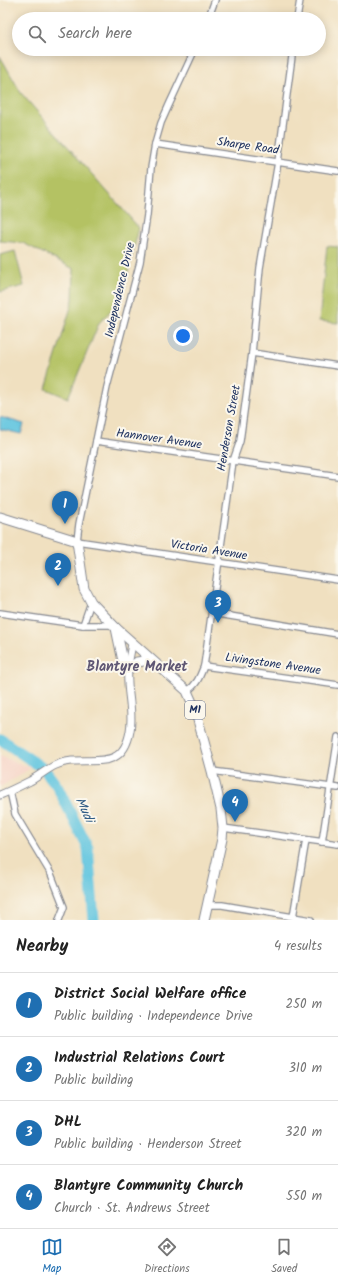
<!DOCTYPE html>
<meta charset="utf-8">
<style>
body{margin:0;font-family:Kalam,sans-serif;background:#f2f2f2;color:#222}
.you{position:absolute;left:183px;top:336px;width:14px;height:14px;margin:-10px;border:3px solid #fff;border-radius:50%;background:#1a73e8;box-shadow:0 0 0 6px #1a73e833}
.badge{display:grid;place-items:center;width:26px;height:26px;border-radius:50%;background:#1f6fb2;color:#fff;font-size:13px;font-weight:700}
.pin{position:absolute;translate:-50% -33px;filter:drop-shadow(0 1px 2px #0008)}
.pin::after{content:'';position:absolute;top:21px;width:14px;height:12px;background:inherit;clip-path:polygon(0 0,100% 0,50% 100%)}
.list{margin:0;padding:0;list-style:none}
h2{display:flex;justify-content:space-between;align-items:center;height:52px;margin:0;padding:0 16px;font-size:17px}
h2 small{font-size:13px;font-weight:400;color:#767676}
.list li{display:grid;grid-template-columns:26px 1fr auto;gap:12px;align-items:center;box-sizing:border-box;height:64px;padding:0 16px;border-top:1px solid #e0e0e0}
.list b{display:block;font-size:15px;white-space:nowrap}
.list p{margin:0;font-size:13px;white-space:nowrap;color:#767676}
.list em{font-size:13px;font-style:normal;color:#767676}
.icon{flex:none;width:22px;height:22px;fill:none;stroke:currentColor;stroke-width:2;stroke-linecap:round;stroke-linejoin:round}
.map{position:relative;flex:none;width:338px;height:920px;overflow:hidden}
.search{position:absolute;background:#fff;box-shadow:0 2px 10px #0003;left:12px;right:12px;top:12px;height:44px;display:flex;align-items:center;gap:10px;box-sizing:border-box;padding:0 14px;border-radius:22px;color:#767676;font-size:15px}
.sheet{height:308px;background:#fff}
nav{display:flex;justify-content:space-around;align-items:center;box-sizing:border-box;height:56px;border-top:1px solid #e0e0e0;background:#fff;font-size:11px;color:#767676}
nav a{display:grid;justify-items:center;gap:2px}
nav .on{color:#1f6fb2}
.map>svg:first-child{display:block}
.built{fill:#f6d2c4}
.green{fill:#b4c264;stroke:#687861}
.water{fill:#61c5df;stroke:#3e7a9e}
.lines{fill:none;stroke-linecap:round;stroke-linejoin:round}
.river{stroke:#61c5df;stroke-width:11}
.minor-casing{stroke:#86888f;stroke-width:8}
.tertiary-casing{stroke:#86888f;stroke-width:9}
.trunk-casing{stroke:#86888f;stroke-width:11}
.minor{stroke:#fff;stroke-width:5.5}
.tertiary{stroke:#fff;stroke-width:7}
.trunk{stroke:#fff;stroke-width:9}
.labels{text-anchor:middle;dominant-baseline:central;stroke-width:4;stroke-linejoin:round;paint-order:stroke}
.shield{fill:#fbf7ec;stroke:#5e6b89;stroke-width:1}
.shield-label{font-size:11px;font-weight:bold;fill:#1b2f5e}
.street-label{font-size:12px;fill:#1b2f5e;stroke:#fbf7ec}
.water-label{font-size:13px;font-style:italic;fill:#305c85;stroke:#fbf7ec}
.quarter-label{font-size:14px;font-weight:bold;fill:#5f5774;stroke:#fbf7ec}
</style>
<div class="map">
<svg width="338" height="920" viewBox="0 0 338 920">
<rect width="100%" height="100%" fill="#fbf7ec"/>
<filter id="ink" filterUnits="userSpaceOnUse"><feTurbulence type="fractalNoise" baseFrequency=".025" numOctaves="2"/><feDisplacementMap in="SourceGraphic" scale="8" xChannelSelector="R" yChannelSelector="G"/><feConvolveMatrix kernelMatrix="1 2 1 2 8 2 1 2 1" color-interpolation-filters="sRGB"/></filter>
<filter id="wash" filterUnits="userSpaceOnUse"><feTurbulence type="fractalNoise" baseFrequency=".012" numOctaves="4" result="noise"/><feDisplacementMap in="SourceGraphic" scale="16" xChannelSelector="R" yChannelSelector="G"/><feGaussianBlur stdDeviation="0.9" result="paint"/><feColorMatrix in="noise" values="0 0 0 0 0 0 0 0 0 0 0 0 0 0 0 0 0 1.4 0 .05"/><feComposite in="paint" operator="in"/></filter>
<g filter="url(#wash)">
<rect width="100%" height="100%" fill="#f0e0c0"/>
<polygon class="built" points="0,756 31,768 0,787"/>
<g class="green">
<polygon points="0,56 21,93 139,228 121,300 99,323 68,398 46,389 73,300 74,269 23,243 0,241"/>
<polygon points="327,246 338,247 338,323 319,321"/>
<polygon points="15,251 24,286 0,292 0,255"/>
</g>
<polygon class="water" points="0,417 24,424 21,434 0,429"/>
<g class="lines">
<polyline class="river" points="0,739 44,769 57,786 88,848 94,920"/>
</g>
</g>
<g filter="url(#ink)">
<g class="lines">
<g class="minor-casing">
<g id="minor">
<polyline points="208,19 215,0"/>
<polyline points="297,19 300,0"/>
<polyline points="195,49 169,105 161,123 155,144 151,168 147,215 140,262 107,387 79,524 77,541 338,580"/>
<polyline points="155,144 338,171"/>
<polyline points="252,353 338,366"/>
<polyline points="96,441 338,476"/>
<polyline points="0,613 83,625 113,625"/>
<polyline points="212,613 338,634"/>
<polyline points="83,625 91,602"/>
<polyline points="204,666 338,685"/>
<path d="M187 691C197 685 200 676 204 666L233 461 240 441 252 353 260 268 278 162 293 49"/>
<polyline points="212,771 338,788"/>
<polyline points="10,791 15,814 51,874 64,907 59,920"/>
<polyline points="223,828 338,844"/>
<polyline points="322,842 338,737"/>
<polyline points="207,905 222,905 311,920"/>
<polyline points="293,917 306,840"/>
</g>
</g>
<g class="tertiary-casing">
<path id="tertiary" d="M0 795C10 791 20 786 30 781 39 776 47 769 56 765 85 752 122 777 130 731 134 711 126 690 128 670 128 661 131 652 132 643"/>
</g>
<g class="trunk-casing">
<g id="trunk">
<polyline points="0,517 77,541 84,589 91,602 116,628 187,691 195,709 212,771 221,809 223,828 222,839 204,920"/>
<polyline points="116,628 123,661 128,670 137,662 151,660"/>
</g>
</g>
<use href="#minor" class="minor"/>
<use href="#tertiary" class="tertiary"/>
<use href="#trunk" class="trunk"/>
</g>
</g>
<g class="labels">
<rect class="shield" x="185" y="701" width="20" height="18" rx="3"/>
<g class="shield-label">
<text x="195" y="710">M1</text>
</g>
<g class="street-label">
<text transform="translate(248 146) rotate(8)">Sharpe Road</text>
<text transform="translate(120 290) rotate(-77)">Independence Drive</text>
<text transform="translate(229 428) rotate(-80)">Henderson Street</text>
<text transform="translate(159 439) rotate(8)">Hannover Avenue</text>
<text transform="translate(209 550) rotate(9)">Victoria Avenue</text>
<text transform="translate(273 664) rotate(8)">Livingstone Avenue</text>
</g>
<g class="water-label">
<text transform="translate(84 810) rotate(64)">Mudi</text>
</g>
<g class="quarter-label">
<text x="137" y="667">Blantyre Market</text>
</g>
</g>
</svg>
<div class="you"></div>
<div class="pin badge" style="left:65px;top:524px">1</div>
<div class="pin badge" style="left:58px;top:586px">2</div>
<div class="pin badge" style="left:218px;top:623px">3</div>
<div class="pin badge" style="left:235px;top:822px">4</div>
<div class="search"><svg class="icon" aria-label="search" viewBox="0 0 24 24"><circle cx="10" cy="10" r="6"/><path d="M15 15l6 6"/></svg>Search here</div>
</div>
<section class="sheet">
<h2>Nearby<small>4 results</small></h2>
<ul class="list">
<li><span class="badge">1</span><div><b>District Social Welfare office</b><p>Public building · Independence Drive</p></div><em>250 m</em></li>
<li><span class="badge">2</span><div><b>Industrial Relations Court</b><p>Public building</p></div><em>310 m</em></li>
<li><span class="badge">3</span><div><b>DHL</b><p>Public building · Henderson Street</p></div><em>320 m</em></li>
<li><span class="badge">4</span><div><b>Blantyre Community Church</b><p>Church · St. Andrews Street</p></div><em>550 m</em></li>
</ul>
</section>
<nav>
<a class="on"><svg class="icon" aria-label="map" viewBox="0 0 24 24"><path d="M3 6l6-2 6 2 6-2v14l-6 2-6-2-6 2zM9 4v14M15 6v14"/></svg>Map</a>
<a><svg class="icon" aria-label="directions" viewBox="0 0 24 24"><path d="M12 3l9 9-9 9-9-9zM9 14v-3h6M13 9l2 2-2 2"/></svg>Directions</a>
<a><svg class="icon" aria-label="saved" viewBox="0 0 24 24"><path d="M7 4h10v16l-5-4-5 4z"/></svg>Saved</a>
</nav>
